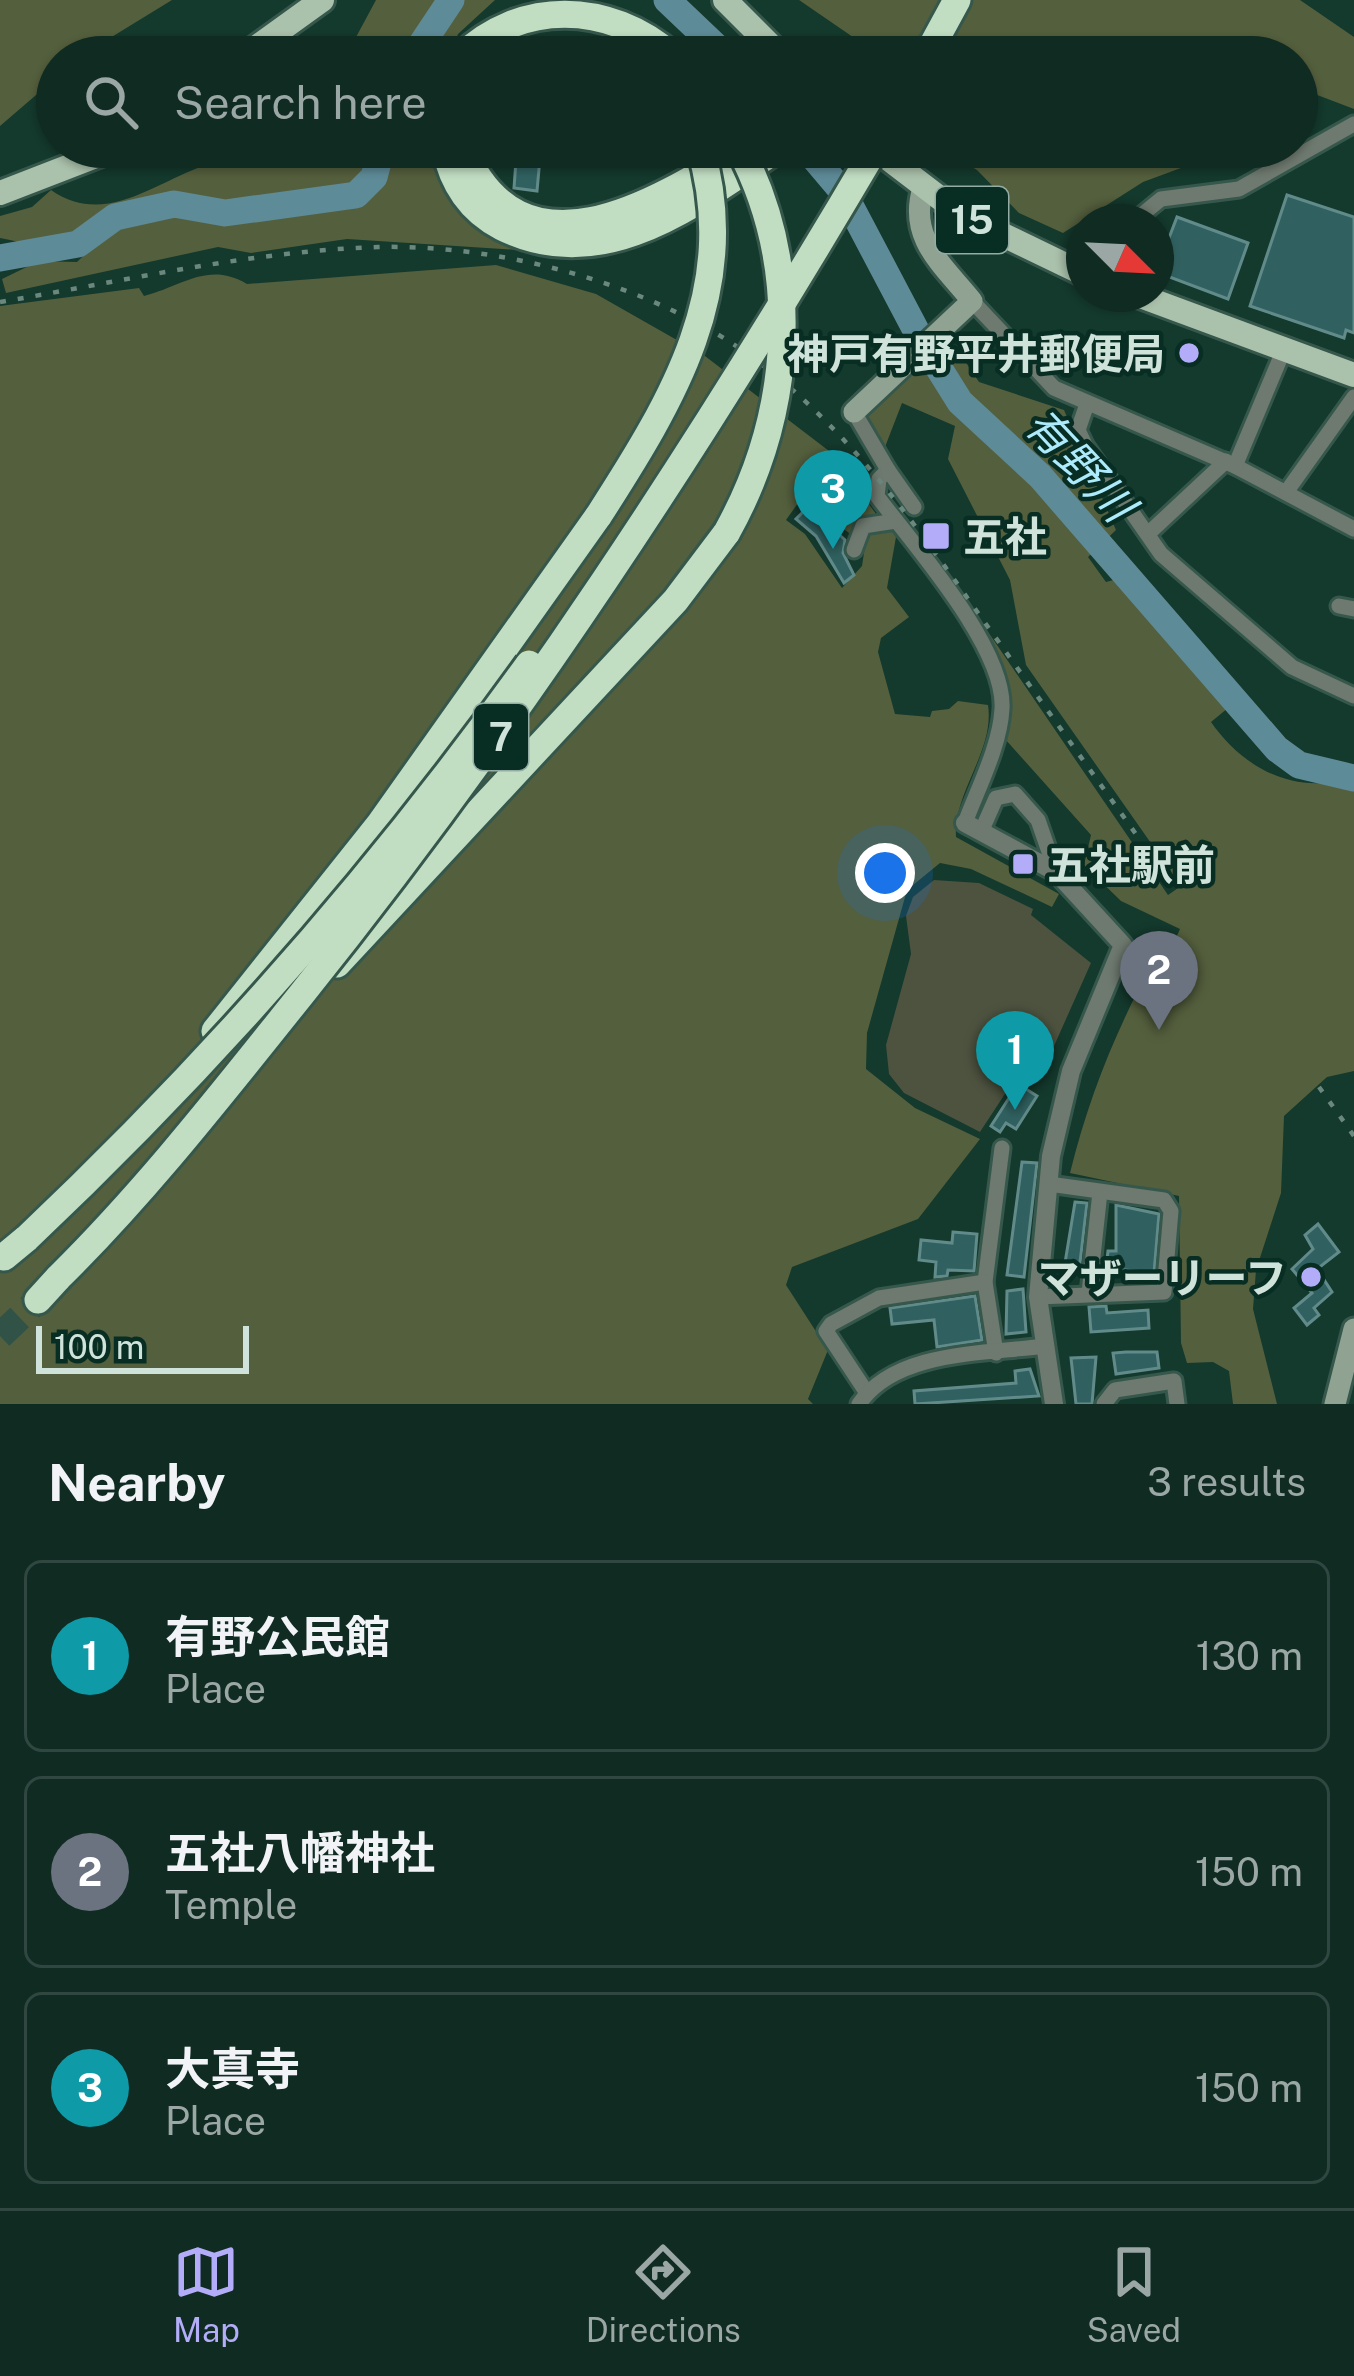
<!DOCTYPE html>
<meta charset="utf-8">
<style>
body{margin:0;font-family:"Public Sans","Noto Sans JP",sans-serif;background:#1d372f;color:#f1f3f6}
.compass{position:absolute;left:1066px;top:204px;width:108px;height:108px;border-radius:50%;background:#0f2b22;box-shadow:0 3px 9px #0004;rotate:114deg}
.scale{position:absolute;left:36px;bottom:30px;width:213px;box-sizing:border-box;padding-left:12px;border:6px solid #cfe3db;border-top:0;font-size:33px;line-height:42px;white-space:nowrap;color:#cfe3db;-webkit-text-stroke:9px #082e24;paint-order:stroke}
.you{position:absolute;left:885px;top:873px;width:42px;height:42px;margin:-30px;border:9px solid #fff;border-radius:50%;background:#1a73e8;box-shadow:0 0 0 18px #1a73e833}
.badge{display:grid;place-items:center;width:78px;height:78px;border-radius:50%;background:#b3adf9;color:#fff;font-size:39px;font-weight:700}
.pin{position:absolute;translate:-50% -99px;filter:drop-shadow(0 3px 6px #0008)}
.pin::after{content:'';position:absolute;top:63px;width:42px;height:36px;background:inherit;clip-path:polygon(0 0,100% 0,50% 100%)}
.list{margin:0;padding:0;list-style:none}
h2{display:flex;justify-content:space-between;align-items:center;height:156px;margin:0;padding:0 48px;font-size:51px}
h2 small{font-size:39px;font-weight:400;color:#9ba7a5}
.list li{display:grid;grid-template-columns:78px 1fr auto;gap:36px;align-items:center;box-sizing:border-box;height:192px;margin:0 24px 24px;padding:0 24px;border:3px solid #2f4740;border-radius:18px}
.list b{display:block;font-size:45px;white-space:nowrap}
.list p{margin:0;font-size:39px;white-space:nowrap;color:#9ba7a5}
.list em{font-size:39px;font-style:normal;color:#9ba7a5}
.icon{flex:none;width:66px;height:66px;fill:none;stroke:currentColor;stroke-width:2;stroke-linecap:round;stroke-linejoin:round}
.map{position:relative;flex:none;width:1354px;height:1404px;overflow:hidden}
.search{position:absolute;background:#0f2b22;box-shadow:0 3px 9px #0004;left:36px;right:36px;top:36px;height:132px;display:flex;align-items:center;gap:30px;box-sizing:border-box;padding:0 42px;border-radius:66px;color:#9ba7a5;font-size:45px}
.sheet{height:804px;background:#0f2b22}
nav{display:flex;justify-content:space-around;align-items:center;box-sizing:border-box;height:168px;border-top:3px solid #2f4740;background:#0f2b22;font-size:33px;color:#9ba7a5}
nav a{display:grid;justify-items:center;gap:6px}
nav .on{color:#b3adf9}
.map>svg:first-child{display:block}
.green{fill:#4d533f}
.forest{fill:#545f3d}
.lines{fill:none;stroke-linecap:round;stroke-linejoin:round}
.river{stroke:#5e8b98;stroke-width:27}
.building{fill:#306160;stroke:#618b8a;stroke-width:3}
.motorway-tunnel{stroke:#305247;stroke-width:27;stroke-dasharray:27 14;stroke-linecap:butt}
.minor-casing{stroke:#36584c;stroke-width:21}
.tertiary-casing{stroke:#36584c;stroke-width:24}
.secondary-casing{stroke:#36584c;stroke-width:27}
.primary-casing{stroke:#36584c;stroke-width:30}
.motorway-casing{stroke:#36584c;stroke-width:33}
.minor{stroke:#6e796f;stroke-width:15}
.tertiary{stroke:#6e796f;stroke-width:18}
.secondary{stroke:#90a291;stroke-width:21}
.primary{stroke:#aac1ab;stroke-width:24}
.motorway{stroke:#c1dec3;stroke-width:27}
.rail{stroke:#6b887e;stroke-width:4.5;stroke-dasharray:6 12;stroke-linecap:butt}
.motorway-bridge-casing{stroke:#36584c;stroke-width:33;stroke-linecap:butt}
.motorway-bridge{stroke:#c1dec3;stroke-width:27}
.poi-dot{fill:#b3adf9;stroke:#082e24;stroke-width:4.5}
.labels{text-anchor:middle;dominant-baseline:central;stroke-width:9;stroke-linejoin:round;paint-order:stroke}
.shield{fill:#082e24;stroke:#93ada4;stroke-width:3}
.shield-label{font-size:39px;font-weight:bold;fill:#cfe3db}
.poi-label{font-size:42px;font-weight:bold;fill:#cfe3db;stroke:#082e24;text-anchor:end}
.water-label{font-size:45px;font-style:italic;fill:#adebfc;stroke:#082e24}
</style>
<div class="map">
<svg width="1354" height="1404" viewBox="0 0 1354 1404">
<rect width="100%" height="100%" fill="#14392d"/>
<polygon class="green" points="934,880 979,883 1033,909 1031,915 1091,963 1038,1082 1020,1071 980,1132 904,1093 889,1074 886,1045 911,954 906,916 913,897"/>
<g class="forest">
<polygon points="0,0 172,0 79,57 57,57 57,77 0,126"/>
<polygon points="376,0 495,0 458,34 450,57 335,57 345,39 355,39"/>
<polygon points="799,0 1300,0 1354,37 1354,109 1312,93 1297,94 1297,57 882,57"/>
<path d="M263 147 280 162 316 147H436C446 219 463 215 518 250L347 239 251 253 218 247 6 293 2 279 39 261 77 262 120 220 113 212C59 254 64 251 0 238V216L32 207 51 190C103 226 150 186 200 167 221 159 242 154 263 147Z"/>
<polygon points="938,147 1210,147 1189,165 1143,182 1063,233 1019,213 977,170"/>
<path d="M496 265 596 294 705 356 833 454 876 514 861 520 852 535 801 499 786 520 805 534 842 588 862 566 867 533 889 527 896 537 887 588 909 617 881 638 878 652 895 714 930 717 932 711 949 709 958 701 988 705C995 751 953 792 956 837L1059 894 1052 907 971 869 940 863 907 890 867 1033 866 1069 915 1108 980 1139 918 1219 792 1267 786 1285 828 1350 808 1399 813 1404H0V306L139 288 144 296C183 286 208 261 247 284Z"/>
<path d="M948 336 979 382 1064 410 1116 530 1088 557 1106 582 1136 574 1245 694 1211 722C1243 768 1297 798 1354 776V1071L1327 1077 1284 1116 1281 1193 1256 1270 1253 1309 1277 1404H1233L1229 1371 1213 1362 1187 1363 1181 1343 1179 1196 1070 1173C1089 1096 1116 1030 1154 960L1167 958 1180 929 1121 901 1084 865 1091 835 1005 739 1010 688 986 629 1168 895 1181 886 1026 665 1010 580 948 459 955 426 902 403 885 447 862 415Z"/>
</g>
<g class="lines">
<g class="river">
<polyline points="667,0 727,57"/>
<polyline points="413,57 451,0"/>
<polyline points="805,147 843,192 920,338 960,402 1040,476 1277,749 1299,765 1354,778"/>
<polyline points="0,258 78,244 115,217 174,204 225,213 356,195 374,177 382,147"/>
</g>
</g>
<g class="building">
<polygon points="517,147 541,147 537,191 514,188"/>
<polygon points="1287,195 1354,217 1354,333 1346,330 1344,338 1250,306"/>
<polygon points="1177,217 1248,243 1228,299 1156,272"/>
<polygon points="805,510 811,516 815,512 845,540 843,553 854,575 844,583 816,536 796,519"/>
<polygon points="1018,1084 1037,1096 1016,1129 1006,1123 1000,1132 991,1126"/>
<polygon points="1022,1162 1037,1163 1024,1277 1007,1275"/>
<polygon points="1075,1202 1087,1203 1079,1271 1064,1269"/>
<polygon points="1116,1205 1159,1214 1154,1273 1106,1268 1108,1251 1116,1251"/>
<polygon points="1318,1224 1339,1252 1317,1269 1332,1292 1314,1308 1319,1315 1307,1325 1294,1308 1312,1293 1292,1269 1313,1249 1305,1235"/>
<polygon points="953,1232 977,1234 974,1271 948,1270 947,1276 935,1277 936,1262 919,1260 921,1240 952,1243"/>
<polygon points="1023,1289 1026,1332 1006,1334 1007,1291"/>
<polygon points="975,1296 982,1340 937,1347 934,1320 892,1324 890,1308"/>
<polygon points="1106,1306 1107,1313 1148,1310 1149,1328 1091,1332 1089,1307"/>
<polygon points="1126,1352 1157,1352 1159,1368 1116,1374 1113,1353"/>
<polygon points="1096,1357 1092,1404 1076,1404 1071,1358"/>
<polygon points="1030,1369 1039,1396 915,1404 914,1391 1016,1383 1015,1371"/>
</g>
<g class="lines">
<polyline class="motorway-tunnel" points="0,1336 38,1300"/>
<g class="minor-casing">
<g id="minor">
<polyline points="1133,222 1161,199 1239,189 1354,124"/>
<polyline points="972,301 1054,388 1235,466 1354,529"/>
<polyline points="1087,404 1078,430 1085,445 1161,554 1292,667 1354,696"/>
<path d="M854 412 888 470 879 479 877 496C913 544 1006 648 1002 709 1000 746 978 788 965 823"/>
<polyline points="1235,466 1285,347"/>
<polyline points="888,470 914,507"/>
<polyline points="1287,491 1354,397"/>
<polyline points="1150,532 1226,461"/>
<polyline points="854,550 863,526 896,521"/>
<polyline points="1339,606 1354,609"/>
<polyline points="981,832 996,798 1015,794 1038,820 1056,872"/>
<polyline points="1089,1293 1100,1192"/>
<polyline points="1038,1297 1164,1292 1171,1211 1164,1200 1049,1184"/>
<polyline points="996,1353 985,1282 1002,1148"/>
<polyline points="867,1393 826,1331 831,1324 879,1298 985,1282"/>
<path d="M859 1404C896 1350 986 1354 1045 1346"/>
<polyline points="1104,1404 1115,1390 1174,1381 1177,1404"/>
</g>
</g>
<g class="tertiary-casing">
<polyline id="tertiary" points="965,823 1056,872 1123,945 1071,1071 1051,1156 1038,1297 1054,1404"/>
</g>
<g class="secondary-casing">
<g id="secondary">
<path d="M854 412 972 301C942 264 908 238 923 188"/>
<polyline points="1335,1404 1354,1329"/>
</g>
</g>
<g class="primary-casing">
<g id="primary">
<polyline points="725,0 782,57"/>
<polyline points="243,57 322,0"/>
<polyline points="873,147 962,215 1084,274"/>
<polyline points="0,193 119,147"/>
<polyline points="1135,294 1354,375"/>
</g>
</g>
<g class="motorway-casing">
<g id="motorway">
<path d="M461 57C519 0 609 0 673 57"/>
<polyline points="926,57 957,0"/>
<path d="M445 147C452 183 469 210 502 227 604 278 697 202 780 147"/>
<path d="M462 147C521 287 655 203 745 147"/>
<polyline points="337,964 675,601 727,532"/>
<polyline points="215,1031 379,825 599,515"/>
<polyline points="4,1257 27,1238"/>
<polyline points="38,1300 59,1277"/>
</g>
</g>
<use href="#minor" class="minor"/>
<use href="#tertiary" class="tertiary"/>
<use href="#secondary" class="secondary"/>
<use href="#primary" class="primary"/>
<use href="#motorway" class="motorway"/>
<g class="rail">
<path d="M0 302C125 281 251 251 378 247 502 244 656 285 756 360 853 433 919 530 988 627 1048 711 1108 795 1168 879"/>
<polyline points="1319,1087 1354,1136"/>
</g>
<g class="motorway-bridge-casing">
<g id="motorway-bridge">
<path d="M599 515C673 400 742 287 700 147"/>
<path d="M727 532C793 413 803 268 739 147"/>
<path d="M27 1238C213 1062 380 872 529 664"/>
<path d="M59 1277C148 1189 223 1092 301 995 516 727 702 443 876 147"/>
</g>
</g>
<use href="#motorway-bridge" class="motorway-bridge"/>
</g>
<g class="poi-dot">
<circle cx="1189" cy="353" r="12"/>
<rect x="921" y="521" width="30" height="30" rx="6"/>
<rect x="1011" y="852" width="24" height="24" rx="6"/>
<circle cx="1311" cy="1277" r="12"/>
</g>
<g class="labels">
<g class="shield">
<rect x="936" y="187" width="72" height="66" rx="9"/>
<rect x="474" y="704" width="54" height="66" rx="9"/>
</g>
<g class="shield-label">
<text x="972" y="220">15</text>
<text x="501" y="737">7</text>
</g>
<g class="poi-label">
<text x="1165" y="353">神戸有野平井郵便局</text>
<text x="963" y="536" text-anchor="start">五社</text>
<text x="1047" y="864" text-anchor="start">五社駅前</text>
<text x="1287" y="1277">マザーリーフ</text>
</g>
<g class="water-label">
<text transform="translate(1080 464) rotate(47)">有野川</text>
</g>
</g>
</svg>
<svg class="compass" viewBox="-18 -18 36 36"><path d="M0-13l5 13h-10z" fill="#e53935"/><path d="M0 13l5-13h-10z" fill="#9ba7a5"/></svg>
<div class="scale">100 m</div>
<div class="you"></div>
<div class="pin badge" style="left:1015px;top:1110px;background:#0f9aa8">1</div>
<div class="pin badge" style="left:1159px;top:1030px;background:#6b7280">2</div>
<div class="pin badge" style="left:833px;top:549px;background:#0f9aa8">3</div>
<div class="search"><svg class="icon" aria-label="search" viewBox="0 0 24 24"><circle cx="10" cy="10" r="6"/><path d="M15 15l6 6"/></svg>Search here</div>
</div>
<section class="sheet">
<h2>Nearby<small>3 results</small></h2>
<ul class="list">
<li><span class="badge" style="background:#0f9aa8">1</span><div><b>有野公民館</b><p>Place</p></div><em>130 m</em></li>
<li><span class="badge" style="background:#6b7280">2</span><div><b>五社八幡神社</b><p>Temple</p></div><em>150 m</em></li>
<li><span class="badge" style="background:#0f9aa8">3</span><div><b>大真寺</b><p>Place</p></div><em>150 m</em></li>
</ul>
</section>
<nav>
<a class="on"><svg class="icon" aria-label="map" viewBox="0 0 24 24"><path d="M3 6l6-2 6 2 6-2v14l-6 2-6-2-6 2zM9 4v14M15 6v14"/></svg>Map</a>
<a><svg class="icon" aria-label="directions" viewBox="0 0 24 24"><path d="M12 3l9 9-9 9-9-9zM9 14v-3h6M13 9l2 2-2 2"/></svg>Directions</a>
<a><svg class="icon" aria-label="saved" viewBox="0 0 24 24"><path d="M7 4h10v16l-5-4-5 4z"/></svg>Saved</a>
</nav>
